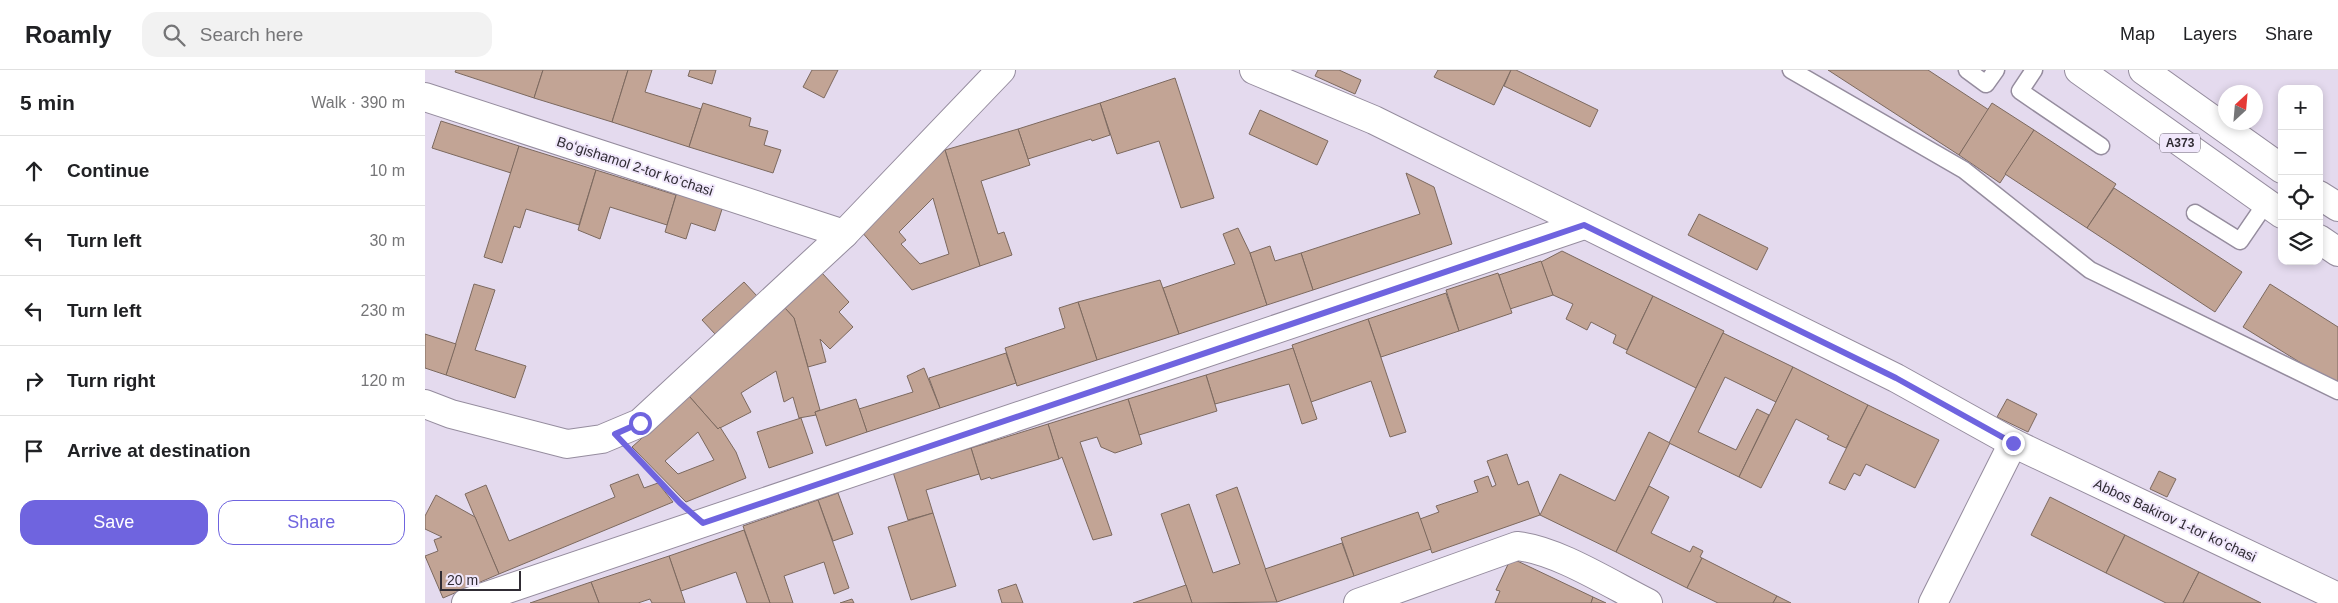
<!DOCTYPE html>
<meta charset="utf-8">
<style>
body{margin:0;font-family:Arial,sans-serif;background:#f2f2f2;color:#202124}
.controls{position:absolute;right:15px;top:15px;display:grid;overflow:hidden;border-radius:10px;box-shadow:0 2px 8px #0003}
.controls button{width:45px;height:45px;display:grid;place-items:center;padding:0;border:0;border-bottom:1px solid #e0e0e0;background:#fff;color:#202124;font:25px sans-serif}
.compass{position:absolute;left:1793px;top:15px;width:45px;height:45px;border-radius:50%;background:#fff;box-shadow:0 2px 8px #0003;rotate:26deg}
.scale{position:absolute;left:15px;bottom:12px;width:81px;box-sizing:border-box;padding-left:5px;border:2px solid #302c34;border-top:0;font-size:14px;line-height:18px;white-space:nowrap;color:#302c34;-webkit-text-stroke:4px #f1e8fc;paint-order:stroke}
.stop{position:absolute;width:15px;height:15px;margin:-11px;border:4px solid #6f64df;border-radius:50%;background:#fff}
.stop.end{background:#6f64df;border-color:#fff;box-shadow:0 1px 5px #0008}
.list{margin:0;padding:0;list-style:none}
h2{display:flex;justify-content:space-between;align-items:center;height:65px;margin:0;padding:0 20px;font-size:21px}
h2 small{font-size:16px;font-weight:400;color:#757577}
.list li{display:grid;grid-template-columns:32px 1fr auto;gap:15px;align-items:center;box-sizing:border-box;height:70px;padding:0 20px;border-top:1px solid #e0e0e0}
.list b{display:block;font-size:19px;white-space:nowrap}
.list em{font-size:16px;font-style:normal;color:#757577}
.actions{display:flex;gap:10px;padding:15px 20px}
.actions a{flex:1;padding:11px 0;border:1px solid #6f64df;border-radius:15px;text-align:center;font-size:18px;color:#6f64df}
.actions .main{background:#6f64df;color:#fff}
.icon{flex:none;width:28px;height:28px;fill:none;stroke:currentColor;stroke-width:2;stroke-linecap:round;stroke-linejoin:round}
.map{position:relative;flex:none;width:1913px;height:533px;overflow:hidden}
header{display:flex;align-items:center;gap:30px;box-sizing:border-box;height:70px;padding:0 25px;background:#fff;border-bottom:1px solid #e0e0e0}
header strong{font-size:24px}
nav{display:flex;gap:28px;margin-inline-start:auto;font-size:18px}
.search{width:350px;height:45px;background:#f2f2f2;display:flex;align-items:center;gap:12px;box-sizing:border-box;padding:0 18px;border-radius:15px;color:#757577;font-size:19px}
main{display:flex}
aside{flex:1;background:#fff}
.map>svg:first-child{display:block}
.building{fill:#c2a495;stroke:#7c695f;fill-rule:evenodd}
.lines{fill:none;stroke-linecap:round;stroke-linejoin:round}
.service-casing{stroke:#958c9e;stroke-width:19}
.minor-casing{stroke:#958c9e;stroke-width:30}
.trunk-casing{stroke:#958c9e;stroke-width:30}
.path{stroke:#88818f;stroke-width:3;stroke-dasharray:5 2.5;stroke-linecap:butt}
.service{stroke:#fff;stroke-width:16}
.minor{stroke:#fff;stroke-width:28}
.trunk{stroke:#fff;stroke-width:28}
.route{stroke:#6f64df;stroke-width:6}
.labels{text-anchor:middle;dominant-baseline:central;stroke-width:4;stroke-linejoin:round;paint-order:stroke}
.shield{fill:#f1e8fc;stroke:#6a6470;stroke-width:1}
.shield-label{font-size:12px;font-weight:bold;fill:#302c34}
.street-label{font-size:14px;fill:#302c34;stroke:#f1e8fc}
</style>
<header>
<strong>Roamly</strong>
<div class="search"><svg class="icon" aria-label="search" viewBox="0 0 24 24"><circle cx="10" cy="10" r="6"/><path d="M15 15l6 6"/></svg>Search here</div>
<nav><a>Map</a><a>Layers</a><a>Share</a></nav>
</header>
<main>
<aside>
<h2>5 min<small>Walk · 390 m</small></h2>
<ul class="list">
<li><svg class="icon" aria-label="ahead" viewBox="0 0 24 24"><path d="M12 20V5M6 11l6-6 6 6"/></svg><div><b>Continue</b></div><em>10 m</em></li>
<li><svg class="icon" aria-label="left" viewBox="0 0 24 24"><path d="M17 20v-9H6M10 6l-5 5 5 5"/></svg><div><b>Turn left</b></div><em>30 m</em></li>
<li><svg class="icon" aria-label="left" viewBox="0 0 24 24"><path d="M17 20v-9H6M10 6l-5 5 5 5"/></svg><div><b>Turn left</b></div><em>230 m</em></li>
<li><svg class="icon" aria-label="right" viewBox="0 0 24 24"><path d="M7 20v-9h11M14 6l5 5-5 5"/></svg><div><b>Turn right</b></div><em>120 m</em></li>
<li><svg class="icon" aria-label="arrive" viewBox="0 0 24 24"><path d="M6 21V4h12l-3 4 3 4H6"/></svg><div><b>Arrive at destination</b></div></li>
</ul>
<div class="actions"><a class="main">Save</a><a>Share</a></div>
</aside>
<div class="map">
<svg width="1913" height="533" viewBox="0 0 1913 533">
<rect width="100%" height="100%" fill="#e4daee"/>
<g class="building">
<polygon points="31,0 118,0 109,28 30,2"/>
<polygon points="118,0 203,0 187,52 109,28"/>
<polygon points="203,0 227,0 220,22 276,39 264,77 187,52"/>
<polygon points="265,0 291,0 287,14 263,6"/>
<polygon points="387,0 413,0 399,28 378,17"/>
<polygon points="893,0 914,0 936,10 930,24 890,6"/>
<polygon points="1013,0 1086,0 1069,35 1009,7"/>
<polygon points="1086,0 1091,0 1173,40 1165,57 1079,16"/>
<polygon points="1403,0 1503,0 1564,40 1534,85"/>
<polygon points="750,8 789,128 756,138 734,71 692,84 675,33"/>
<polygon points="278,33 326,48 324,56 343,61 339,75 356,80 348,103 264,77"/>
<polygon points="675,33 685,65 667,71 666,69 603,89 593,59"/>
<polygon points="1567,33 1609,60 1575,113 1534,85"/>
<polygon points="835,40 903,71 892,95 824,64"/>
<polygon points="16,51 94,76 86,103 7,78"/>
<polygon points="593,59 605,95 556,111 573,164 579,162 587,185 555,196 520,80"/>
<polygon points="1609,60 1691,114 1662,158 1580,104"/>
<polygon points="94,76 171,100 154,155 101,139 95,158 89,156 77,193 59,187"/>
<path d="M520 80 555 196 487 220 436 161ZM508 128 524 184 495 194 476 174 481 170 474 162Z"/>
<polygon points="171,100 251,125 242,155 185,137 175,169 153,160"/>
<polygon points="981,103 1009,117 1027,174 888,220 876,183 995,144"/>
<polygon points="1689,118 1817,202 1790,242 1662,158"/>
<polygon points="252,122 298,136 290,161 266,153 261,169 240,162"/>
<polygon points="1274,144 1343,178 1332,200 1263,165"/>
<polygon points="813,158 825,183 842,235 754,264 738,218 810,194 798,164"/>
<polygon points="845,176 850,191 876,183 888,220 842,235 825,183"/>
<polygon points="1137,181 1228,226 1202,280 1188,273 1191,265 1166,252 1162,260 1141,249 1148,234 1128,225 1116,192"/>
<polygon points="1116,191 1128,225 1085,239 1074,205"/>
<polygon points="397,203 424,232 414,242 428,257 405,279 395,269 401,292 383,297 369,248 360,238"/>
<polygon points="1073,203 1087,243 1034,261 1021,220"/>
<polygon points="735,210 754,264 672,290 653,232"/>
<polygon points="319,212 332,226 290,264 277,250"/>
<polygon points="49,214 70,220 50,280 101,296 90,328 21,305"/>
<polygon points="1845,214 1913,257 1913,316 1818,257"/>
<polygon points="1021,223 1034,261 956,287 943,249"/>
<polygon points="1228,226 1299,261 1271,318 1201,283"/>
<polygon points="653,232 672,290 592,316 580,278 640,258 634,238"/>
<polygon points="360,238 369,248 395,340 390,342 391,345 374,348 368,327 359,332 351,301 316,323 326,342 293,359 264,326"/>
<polygon points="943,249 981,362 965,367 946,311 886,332 867,275"/>
<polygon points="1298,263 1368,297 1351,332 1300,307 1273,362 1311,380 1332,339 1344,345 1314,407 1244,373"/>
<polygon points="0,264 31,274 21,305 0,298"/>
<polygon points="868,278 892,349 877,354 864,314 790,334 781,305"/>
<polygon points="581,283 591,313 515,338 504,308"/>
<polygon points="1368,297 1443,335 1421,378 1402,369 1404,366 1371,349 1336,418 1314,407"/>
<polygon points="499,298 515,338 442,362 434,339 488,322 482,306"/>
<polygon points="781,305 792,341 714,365 703,329"/>
<path d="M264 326 293 359 295 357 311 382 321 408 261 432 207 377ZM273 362 289 390 253 404 240 391Z"/>
<polygon points="431,329 442,362 401,376 390,342"/>
<polygon points="703,329 717,374 690,383 676,377 672,367 655,372 687,465 668,470 637,387 634,389 623,354"/>
<polygon points="1582,329 1612,344 1603,362 1572,347"/>
<polygon points="1443,335 1514,370 1490,418 1441,394 1435,406 1429,403 1420,420 1404,413"/>
<polygon points="376,348 388,383 344,398 332,362"/>
<polygon points="623,354 634,389 566,409 565,407 556,410 546,378"/>
<polygon points="1224,362 1245,373 1191,482 1115,445 1135,404 1190,431"/>
<polygon points="546,378 554,404 501,420 508,443 483,450 468,402"/>
<polygon points="1082,384 1093,415 1103,411 1115,445 1007,483 995,449 1014,442 1011,436 1053,422 1049,411 1063,406 1067,417 1071,415 1062,391"/>
<polygon points="1734,401 1751,409 1742,427 1725,419"/>
<polygon points="213,404 219,418 233,413 248,432 74,504 40,424 61,415 84,471 190,427 185,415"/>
<polygon points="1224,416 1244,427 1226,463 1265,482 1268,476 1278,481 1275,487 1277,488 1262,518 1191,482"/>
<polygon points="812,417 852,532 767,533 736,444 764,434 788,503 815,494 791,425"/>
<polygon points="413,423 428,464 408,471 393,430"/>
<polygon points="11,425 50,447 74,504 18,528 0,486 13,481 9,470 17,467 0,459 0,446"/>
<polygon points="1625,427 1700,465 1681,503 1606,465"/>
<polygon points="393,430 424,518 409,524 399,492 359,506 368,533 345,533 318,456"/>
<polygon points="993,442 1006,479 929,506 916,468"/>
<polygon points="508,443 531,516 486,530 463,457"/>
<polygon points="319,460 345,533 322,533 311,502 256,521 244,486"/>
<polygon points="1700,465 1774,502 1758,533 1741,533 1681,503"/>
<polygon points="917,473 929,506 852,532 840,499"/>
<polygon points="244,486 260,533 227,533 225,529 213,533 174,533 166,512"/>
<polygon points="1086,488 1168,527 1166,533 1070,533 1075,521 1071,520"/>
<polygon points="1277,488 1352,526 1348,533 1293,533 1262,518"/>
<polygon points="1774,502 1836,533 1758,533"/>
<polygon points="166,512 174,533 105,533"/>
<polygon points="591,514 598,533 577,533 573,520"/>
<polygon points="761,515 767,533 708,533"/>
<polygon points="1352,526 1366,533 1348,533"/>
<polygon points="1168,527 1181,533 1166,533"/>
<polygon points="427,529 429,533 415,533"/>
</g>
<g class="lines">
<g class="service-casing">
<g id="service">
<polyline points="1366,0 1539,100 1665,200 1913,321"/>
<polyline points="1542,0 1561,14 1571,0"/>
<polyline points="1609,0 1595,21 1676,76"/>
<polyline points="1770,143 1815,171 1841,133"/>
</g>
</g>
<g class="minor-casing">
<g id="minor">
<polyline points="829,0 949,50 1471,308 1588,373 1913,527"/>
<polyline points="0,27 419,164"/>
<polyline points="0,334 26,344 142,374 177,369 215,353 419,164 576,0"/>
<polyline points="41,533 1159,155"/>
<path d="M933 533 1092 476C1132 480 1185 514 1223 533"/>
<polyline points="1508,533 1588,373"/>
</g>
</g>
<g class="trunk-casing">
<g id="trunk">
<polyline points="1654,0 1857,144"/>
<polyline points="1718,0 1857,99"/>
<polyline points="1894,125 1913,137"/>
<polyline points="1894,169 1913,182"/>
</g>
</g>
<polyline class="path" points="210,385 255,433"/>
<use href="#service" class="service"/>
<use href="#minor" class="minor"/>
<use href="#trunk" class="trunk"/>
</g>
<g class="lines">
<polyline class="route" points="215,353 190,364 255,433 278,453 1159,155 1471,308 1588,373"/>
</g>
<g class="labels">
<rect class="shield" x="1735" y="63.5" width="40" height="19" rx="4"/>
<g class="shield-label">
<text x="1755" y="73">A373</text>
</g>
<g class="street-label">
<text transform="translate(210 96) rotate(18)">Boʻgishamol 2-tor koʻchasi</text>
<text transform="translate(1750 450) rotate(25)">Abbos Bakirov 1-tor koʻchasi</text>
</g>
</g>
</svg>
<div class="controls">
<button>+</button>
<button>−</button>
<button><svg class="icon" aria-label="locate" viewBox="0 0 24 24"><circle cx="12" cy="12" r="6"/><path d="M12 2v4M12 18v4M2 12h4M18 12h4"/></svg></button>
<button><svg class="icon" aria-label="layers" viewBox="0 0 24 24"><path d="M12 4l9 5-9 5-9-5zM3 14l9 5 9-5"/></svg></button>
</div>
<svg class="compass" viewBox="-18 -18 36 36"><path d="M0-13l5 13h-10z" fill="#e53935"/><path d="M0 13l5-13h-10z" fill="#757577"/></svg>
<div class="scale">20 m</div>
<div class="stop" style="left:215px;top:353px"></div>
<div class="stop end" style="left:1588px;top:373px"></div>
</div>
</main>
